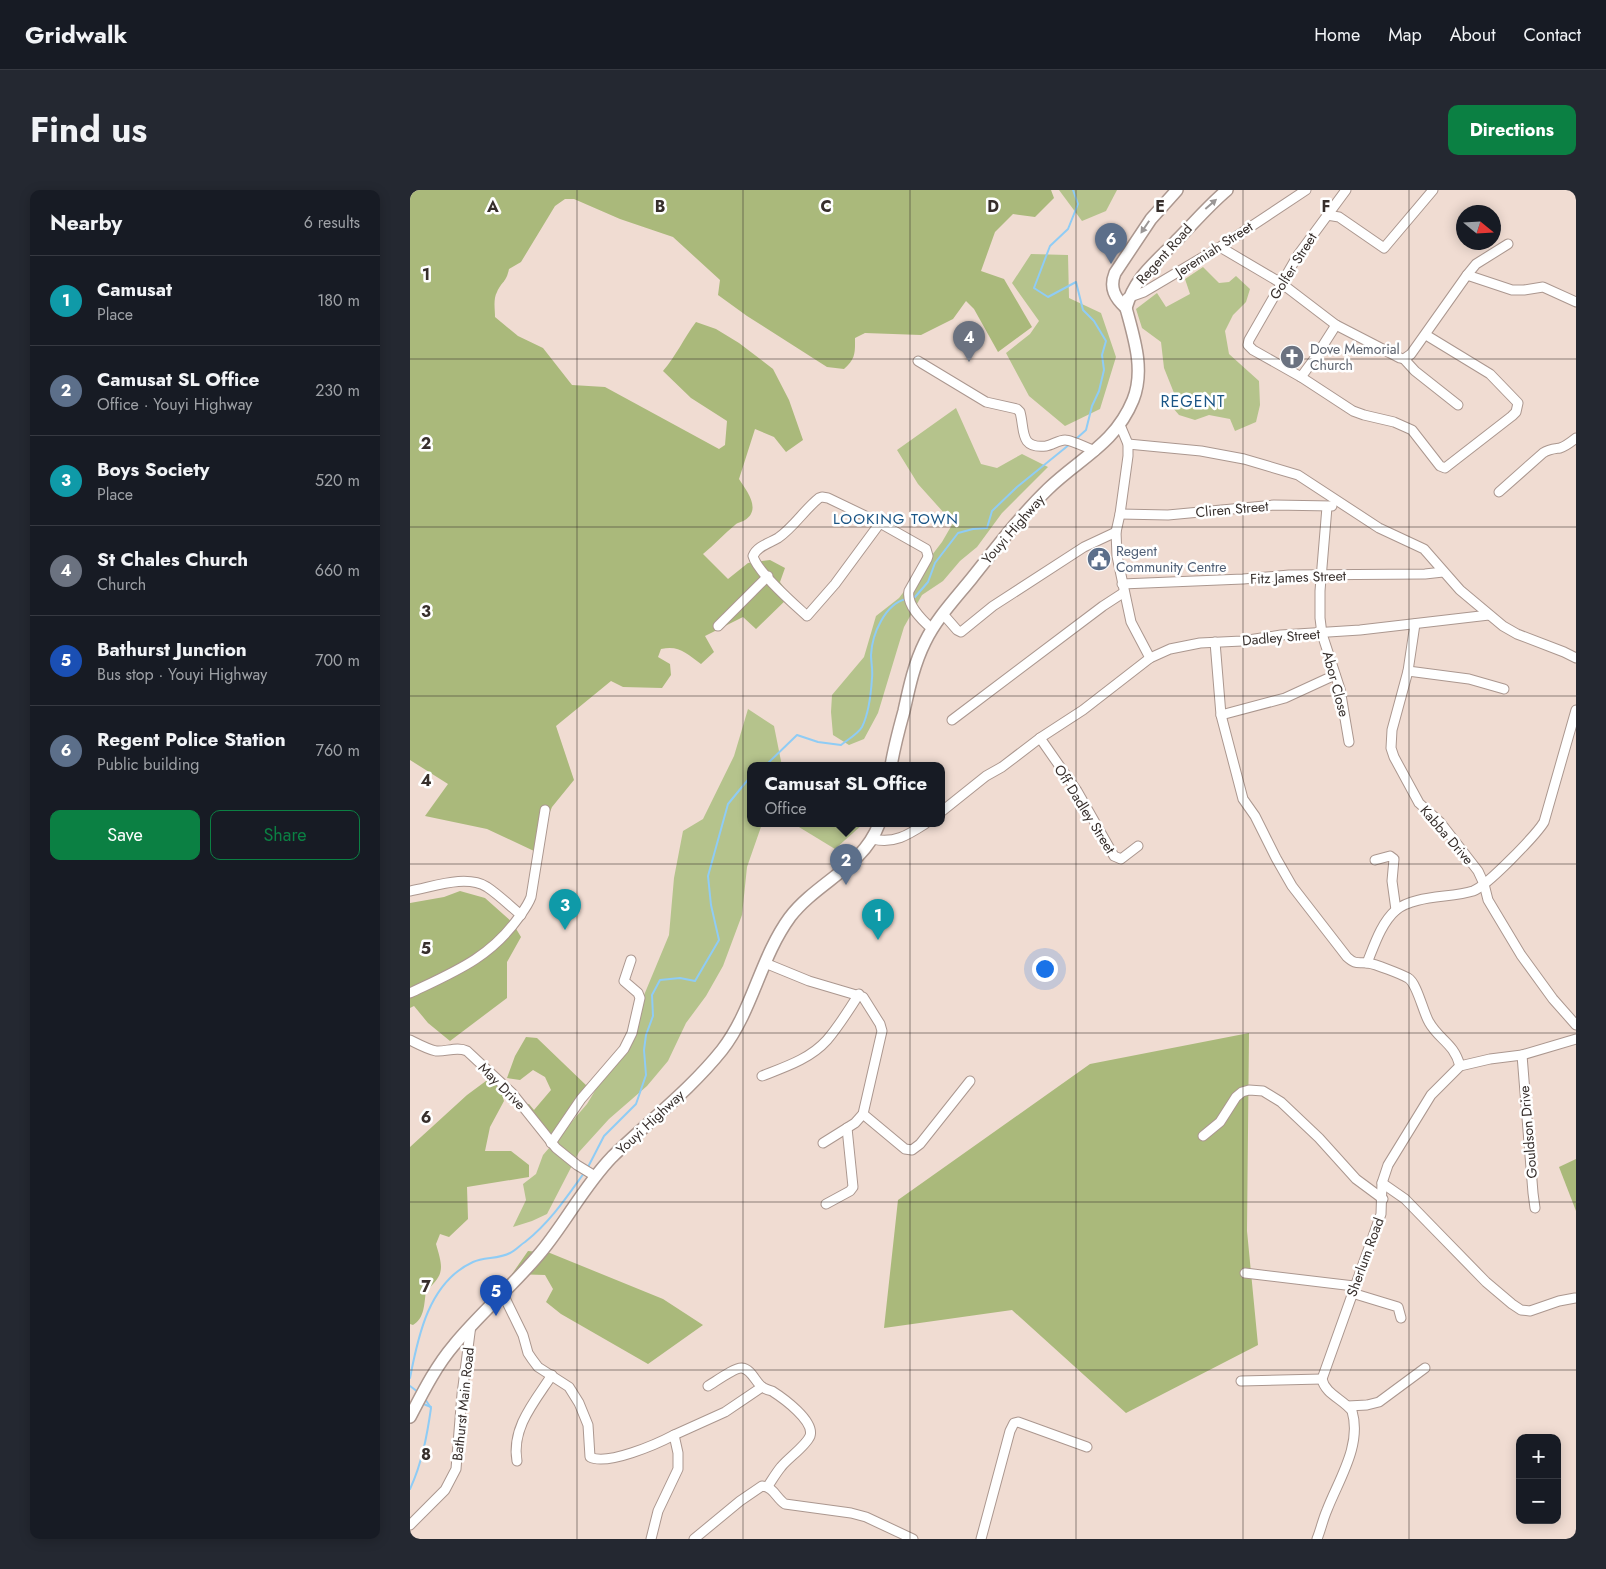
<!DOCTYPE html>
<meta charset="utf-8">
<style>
body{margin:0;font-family:Jost,sans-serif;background:#242831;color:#f1f3f6}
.controls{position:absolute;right:15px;bottom:15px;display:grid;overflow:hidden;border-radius:10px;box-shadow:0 2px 12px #0003}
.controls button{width:45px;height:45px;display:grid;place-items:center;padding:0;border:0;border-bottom:1px solid #363941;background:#171b24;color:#f1f3f6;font:25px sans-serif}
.compass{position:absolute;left:1046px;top:15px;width:45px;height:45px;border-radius:50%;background:#171b24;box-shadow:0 2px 12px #0003;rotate:108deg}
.you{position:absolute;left:634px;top:778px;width:18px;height:18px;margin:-12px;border:4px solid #fff;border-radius:50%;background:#1a73e8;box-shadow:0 0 0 8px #1a73e833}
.badge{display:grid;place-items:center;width:32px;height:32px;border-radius:50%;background:#0b8043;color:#fff;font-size:16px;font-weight:700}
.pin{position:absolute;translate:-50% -41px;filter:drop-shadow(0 1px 2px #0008)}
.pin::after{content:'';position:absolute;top:26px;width:18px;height:15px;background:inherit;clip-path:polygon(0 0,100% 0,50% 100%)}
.popup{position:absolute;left:337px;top:572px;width:198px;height:65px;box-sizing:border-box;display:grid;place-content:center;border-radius:10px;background:#171b24;filter:drop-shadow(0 1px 4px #0005);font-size:16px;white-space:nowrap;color:#9ea1a6}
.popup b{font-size:19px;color:#f1f3f6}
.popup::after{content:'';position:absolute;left:50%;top:100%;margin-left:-10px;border:10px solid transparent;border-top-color:#171b24}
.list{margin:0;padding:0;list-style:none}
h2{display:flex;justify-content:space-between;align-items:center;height:65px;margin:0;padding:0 20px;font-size:21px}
h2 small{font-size:16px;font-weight:400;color:#9ea1a6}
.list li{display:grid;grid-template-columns:32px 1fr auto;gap:15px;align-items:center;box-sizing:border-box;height:90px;padding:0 20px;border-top:1px solid #363941}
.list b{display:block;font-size:19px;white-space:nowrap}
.list p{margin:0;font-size:16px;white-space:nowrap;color:#9ea1a6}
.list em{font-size:16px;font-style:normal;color:#9ea1a6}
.actions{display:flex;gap:10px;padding:15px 20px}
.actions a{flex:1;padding:11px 0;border:1px solid #0b8043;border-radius:10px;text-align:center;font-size:18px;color:#0b8043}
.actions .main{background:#0b8043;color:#fff}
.map{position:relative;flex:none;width:1166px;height:1349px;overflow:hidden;border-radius:10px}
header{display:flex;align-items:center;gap:30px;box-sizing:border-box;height:70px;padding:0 25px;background:#171b24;border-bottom:1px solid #363941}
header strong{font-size:24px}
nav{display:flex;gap:28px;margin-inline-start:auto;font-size:18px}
.intro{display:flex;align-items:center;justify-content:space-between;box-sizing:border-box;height:120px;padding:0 30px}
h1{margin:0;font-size:35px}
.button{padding:12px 22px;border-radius:10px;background:#0b8043;color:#fff;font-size:18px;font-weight:700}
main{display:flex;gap:30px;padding:0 30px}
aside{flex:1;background:#171b24;border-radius:10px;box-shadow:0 2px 12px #0003}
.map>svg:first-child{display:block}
.green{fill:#b5c38c}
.forest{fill:#aab97b}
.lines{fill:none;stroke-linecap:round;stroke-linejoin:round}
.stream{stroke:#8fccf5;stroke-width:2}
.minor-casing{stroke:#ab978f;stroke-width:11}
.major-casing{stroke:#ab978f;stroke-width:14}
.minor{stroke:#fff;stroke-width:9}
.major{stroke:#fff;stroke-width:11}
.oneway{fill:#9b9796}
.grid{fill:none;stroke:#372f2c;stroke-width:1;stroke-opacity:0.55}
.labels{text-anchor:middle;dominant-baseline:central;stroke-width:5;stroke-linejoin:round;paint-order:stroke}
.street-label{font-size:14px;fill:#372f2c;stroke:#fff}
.worship-label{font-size:14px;fill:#5b616d;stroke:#fff;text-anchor:start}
.service-label{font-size:14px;fill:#4e5e75;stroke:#fff;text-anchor:start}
.neighbourhood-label{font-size:15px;letter-spacing:1px;fill:#195485;stroke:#fff}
.quarter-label{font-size:16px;letter-spacing:1px;fill:#195485;stroke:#fff}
.grid-label{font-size:16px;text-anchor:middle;font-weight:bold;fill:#372f2c;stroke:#fff;stroke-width:5;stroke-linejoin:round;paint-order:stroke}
</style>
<header>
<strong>Gridwalk</strong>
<nav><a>Home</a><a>Map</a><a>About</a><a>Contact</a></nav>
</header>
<div class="intro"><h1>Find us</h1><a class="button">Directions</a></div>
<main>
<aside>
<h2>Nearby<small>6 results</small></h2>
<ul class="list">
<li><span class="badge" style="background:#0f9aa8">1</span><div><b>Camusat</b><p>Place</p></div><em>180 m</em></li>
<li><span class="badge" style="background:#5c6f8a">2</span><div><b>Camusat SL Office</b><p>Office · Youyi Highway</p></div><em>230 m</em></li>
<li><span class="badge" style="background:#0f9aa8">3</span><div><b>Boys Society</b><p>Place</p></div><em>520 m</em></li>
<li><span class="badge" style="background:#6b7280">4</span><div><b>St Chales Church</b><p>Church</p></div><em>660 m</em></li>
<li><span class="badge" style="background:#1a4fb4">5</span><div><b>Bathurst Junction</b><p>Bus stop · Youyi Highway</p></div><em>700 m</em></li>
<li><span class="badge" style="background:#5c6f8a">6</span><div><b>Regent Police Station</b><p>Public building</p></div><em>760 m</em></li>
</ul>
<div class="actions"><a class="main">Save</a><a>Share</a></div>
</aside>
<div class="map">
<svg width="1166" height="1349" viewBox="0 0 1166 1349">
<rect width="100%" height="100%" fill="#f0dcd2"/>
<g class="green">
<polygon points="649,0 707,0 696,21 672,31"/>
<polygon points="621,64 658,65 659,108 691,123 706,167 690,219 655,236 619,206 596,163 620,144 629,131 602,93"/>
<polygon points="793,77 809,93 819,92 826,86 840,99 836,112 823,125 815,141 819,164 849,191 850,215 846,232 825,241 820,229 799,225 785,230 769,225 763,218 764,203 754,178 751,152 732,138 726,119 747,103 756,117 780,104 775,89"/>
<polygon points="546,218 571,274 587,278 612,264 638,277 592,323 567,357 550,371 533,391 512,405 494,437 468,523 454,549 439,555 423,545 421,522 422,505 454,467 466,426 489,408 532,352 543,333 508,294 487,260"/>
<polygon points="338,519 364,536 372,576 341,576 341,634 352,634 337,677 332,725 313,776 296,806 276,833 258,871 237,896 199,929 169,962 137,1024 122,1031 103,1037 116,1010 113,994 126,984 133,965 177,914 203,871 227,822 259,745 264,688 273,641 293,629 324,566"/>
<polygon points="384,634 453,634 425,659"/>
</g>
<g class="forest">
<path d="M0 0H641L644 8 625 27 603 24 585 42 571 81 594 89 622 137 588 162 564 119 556 111 543 129 511 145 455 143 445 148C445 162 446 169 434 179L417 177 337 126 308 105 310 90 263 47 210 29 164 9H155L145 16 111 72 99 79C96 93 92 91 87 102 83 109 85 119 85 127L108 146 133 158 162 195 195 197 309 259 315 255 317 231 281 208 253 181C266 166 274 148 286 132L306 139 329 153 363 179 379 210 393 250 376 262 364 247 345 239 329 289C336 300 352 319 335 330 332 332 328 332 325 335 314 344 304 355 293 364L318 389 338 373 360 370 375 378 370 392 380 406 346 439 333 427 295 446 304 462 291 474C276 463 269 455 251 459L248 467 260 474 261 485 252 498 213 497 201 491 146 536 164 590 142 617 124 661 77 639 15 626 38 594 0 570Z"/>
<polygon points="50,701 75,708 102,732 111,747 97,772 97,808 40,851 18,833 4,816 0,818 0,713 34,707"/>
<polygon points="839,843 837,1041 848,1155 716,1223 602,1120 474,1138 488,1010 680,874"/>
<polygon points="116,847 127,848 178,897 141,948 115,915 119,914 124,920 141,900 135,887 123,880 110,890 97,888 105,866"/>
<path d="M80 888 90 898 94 911 80 937 75 961H101L119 975V987L57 997 58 1029 39 1047 30 1044 26 1054C33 1078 35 1084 16 1101 14 1113 15 1128 3 1135L0 1134V957L57 905Z"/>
<polygon points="1166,969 1166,1021 1149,977"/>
<polygon points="118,1061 140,1063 253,1109 293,1135 238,1174 151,1124 136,1112 143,1099 135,1085 102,1084"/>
</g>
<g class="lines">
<g class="stream">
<polyline points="663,0 668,14 658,39 640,56 624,98 638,107 666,92 673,120 684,131 696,151 692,165 694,180 689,201 682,216 676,240 666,249"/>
<polyline points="501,408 505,407 518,392 525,373 548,343 563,339 577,338 582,321 607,297 660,254"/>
<path d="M355 576 387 545 408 552 431 555C437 550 448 544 452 537 459 523 461 504 462 488 463 480 461 472 461 465 462 444 475 414 496 409"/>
<polyline points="177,979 194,946 226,914 236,885 234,860 236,845 243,826 242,805 250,790 270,788 285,791 309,750 301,715 298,686 318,614 341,586"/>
<path d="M0 1188C8 1146 19 1092 63 1072 74 1067 89 1069 100 1063 105 1061 110 1055 115 1052 140 1032 156 1008 174 983"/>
<polyline points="0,1196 8,1202"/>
<polyline points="11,1213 21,1217"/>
<path d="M0 1299C12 1273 17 1246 21 1218L15 1209"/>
</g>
<g class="minor-casing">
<g id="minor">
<polyline points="936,0 888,65 839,150 838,155 843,160 891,187 943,221 954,225 984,232 1002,240 1030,276 1035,278 1102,226 1106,222 1108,213 1080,184 1016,145"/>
<polyline points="917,25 929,27 974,58 1023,0"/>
<polyline points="810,57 871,93 926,135 990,168 994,169 1001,164 1057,85 1102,100 1114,100 1133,97 1166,112"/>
<polyline points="1057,85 1066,74 1098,54"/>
<polyline points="717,108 734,102 810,57 896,0"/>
<polyline points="994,169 1005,181 1048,215"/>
<path d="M508 171 576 212 607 219 610 222C615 240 609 259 636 256 642 255 649 250 655 250 661 250 678 258 685 261"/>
<polyline points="891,187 905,168 926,135"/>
<polyline points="710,235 718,254 718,266 710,324 706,342 707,366 721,432 740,468"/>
<polyline points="718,254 791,261 834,269 888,285 969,338 1014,359 1050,400 1093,436 1107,444 1154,462 1166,468"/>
<path d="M1089 302 1133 263C1139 259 1143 259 1150 258 1156 256 1161 252 1166 248"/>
<polyline points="917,317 910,401 910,428 912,444 930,499 939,552"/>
<polyline points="710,324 758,325 864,315 922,316"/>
<path d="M470 333 425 394 397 426C384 414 347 382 343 366 347 356 360 353 368 348 384 337 394 320 409 308L412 307 418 308 470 333 516 359 518 366 517 369 499 401C496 415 512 430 522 439"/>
<polyline points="712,394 833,389 879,385 1015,384 1033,382"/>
<polyline points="533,424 547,440 551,442 583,416 674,357 706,342"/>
<polyline points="1005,434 998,481 982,540 981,558 984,567 1009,613 1030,632 1068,681 1074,694 1078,710 1111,765 1143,809 1166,835"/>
<polyline points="308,436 358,386"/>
<path d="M805 452 811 525 833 609 845 626 866 668 882 696 937 767C946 775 947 772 958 773 965 774 991 784 998 788 1007 793 1013 822 1019 832 1029 850 1044 853 1050 876"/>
<polyline points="998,481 1059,489 1094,499"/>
<polyline points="811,525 875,508 925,485"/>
<polyline points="542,530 693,416 713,403"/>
<polyline points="630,548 667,601 704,666 711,669 728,656"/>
<polyline points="531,622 576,586 592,577 630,548 673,520 740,468 760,459 790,453 832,451 871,445 950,440 1079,425"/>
<path d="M463 649C484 654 498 645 515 634"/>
<polyline points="965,670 980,666 984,669 982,691 986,720"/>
<path d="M0 701C23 697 56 684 77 697 89 705 100 716 111 725"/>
<polyline points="355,773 399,791 453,807 470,834 472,841 453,924 445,933 413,953"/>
<path d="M957 773C964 756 971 733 986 720 1004 705 1041 708 1063 701 1077 696 1126 645 1134 632L1166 520"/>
<path d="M0 803C44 782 80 768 109 727 114 720 118 715 121 707L135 620"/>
<path d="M0 850C8 854 17 859 26 861 36 862 47 856 57 861L102 903 146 958 167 975 185 986"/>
<polyline points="1112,865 1123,1003 1125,1018"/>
<path d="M352 886C375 877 400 869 417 850 429 836 439 820 449 804"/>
<polyline points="453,924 495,959 502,960 510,954 560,891"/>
<polyline points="793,946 810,932 826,907 832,902 839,900 853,901 871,912 909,948 946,989 973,1009"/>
<polyline points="141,953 171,909 214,859 222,843 230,808 228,803 214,791 221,770"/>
<polyline points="972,993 995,1009 1076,1092 1102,1114 1111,1120 1120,1121 1149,1111 1165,1108"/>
<polyline points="416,1014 440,1001 443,997 437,938"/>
<polyline points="835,1083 944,1096"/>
<path d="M92 1102 113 1145 118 1163 122 1169 128 1177 159 1197 169 1213 178 1235 180 1267C197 1276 247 1254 264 1245L268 1263V1279L248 1321 241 1349"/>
<polyline points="942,1103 988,1117 991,1128"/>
<polyline points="831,1191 912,1189"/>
<path d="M298 1196C305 1192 325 1177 332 1178 341 1179 345 1191 351 1196 354 1199 358 1200 362 1201 373 1208 405 1231 400 1246 396 1256 378 1268 371 1277 366 1283 362 1290 358 1296"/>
<polyline points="938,1216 957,1215 969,1212 1015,1178"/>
<polyline points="264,1245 315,1222 352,1197"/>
<path d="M107 1271C101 1238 125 1211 142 1185"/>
<polyline points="0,1335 35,1300 46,1279 52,1204 61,1135"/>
<path d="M284 1349 330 1311 352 1296C364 1297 366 1308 375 1314L441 1323 456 1327 503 1349"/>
<polyline points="571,1349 600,1241 604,1233 608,1232 677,1257"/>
<path d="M907 1349C911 1339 913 1329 917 1320 929 1289 952 1255 942 1221 933 1209 915 1204 912 1189L971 1024 972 993 978 975 1021 905 1050 876 1080 869 1112 865 1166 849"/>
</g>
</g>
<g class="major-casing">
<g id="major">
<path d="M716 118C725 87 744 74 766 51 783 34 798 16 817 0"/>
<path d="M716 118C705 108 699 98 705 83L741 29 767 0"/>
<path d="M481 576C484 558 489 539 494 521 499 498 504 474 515 452 526 429 545 409 562 388 586 358 610 326 638 299 670 268 705 254 723 210 735 180 724 148 716 118"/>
<path d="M0 1227C13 1202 26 1176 44 1155 71 1122 104 1095 131 1062 156 1032 174 996 202 967 239 931 280 900 312 860 343 820 350 768 380 727 407 692 453 677 469 634"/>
</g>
</g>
<use href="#minor" class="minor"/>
<use href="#major" class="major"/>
</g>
<defs><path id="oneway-solid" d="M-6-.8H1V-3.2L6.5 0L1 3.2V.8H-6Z" transform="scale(1.25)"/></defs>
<g class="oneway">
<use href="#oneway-solid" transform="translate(801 14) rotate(-41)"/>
<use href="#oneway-solid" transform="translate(735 37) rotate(124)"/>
</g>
<path class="grid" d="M167 0V1349M333 0V1349M500 0V1349M666 0V1349M833 0V1349M999 0V1349M0 169H1166M0 337H1166M0 506H1166M0 674H1166M0 843H1166M0 1012H1166M0 1180H1166"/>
<defs>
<g id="church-disc" transform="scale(1.25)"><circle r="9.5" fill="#6b7280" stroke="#fff"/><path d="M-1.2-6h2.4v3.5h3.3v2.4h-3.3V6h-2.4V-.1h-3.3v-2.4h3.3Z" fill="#fff"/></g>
<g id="civic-disc" transform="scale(1.25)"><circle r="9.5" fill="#5c6f8a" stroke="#fff"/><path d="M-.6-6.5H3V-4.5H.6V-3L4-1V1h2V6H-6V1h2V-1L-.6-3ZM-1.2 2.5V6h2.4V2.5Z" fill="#fff"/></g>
</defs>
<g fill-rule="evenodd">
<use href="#church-disc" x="882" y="167"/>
<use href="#civic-disc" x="689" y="369"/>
</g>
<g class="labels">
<g class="street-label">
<text transform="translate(804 59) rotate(-33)">Jeremiah Street</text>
<text transform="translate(754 64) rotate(-48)">Regent Road</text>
<text transform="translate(883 76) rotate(-58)">Golfer Street</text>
<text transform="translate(822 319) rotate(-5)">Cliren Street</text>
<text transform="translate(603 339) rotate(-49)">Youyi Highway</text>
<text transform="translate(888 387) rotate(-2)">Fitz James Street</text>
<text transform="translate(871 447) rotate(-5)">Dadley Street</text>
<text transform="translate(926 494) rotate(75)">Abor Close</text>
<text transform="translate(675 619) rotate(58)">Off Dadley Street</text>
<text transform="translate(1037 645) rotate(49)">Kabba Drive</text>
<text transform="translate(92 896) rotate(45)">May Drive</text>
<text transform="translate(240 932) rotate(-43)">Youyi Highway</text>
<text transform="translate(1118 942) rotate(-95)">Gouldson Drive</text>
<text transform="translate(955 1067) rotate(-70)">Sherlum Road</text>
<text transform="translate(53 1214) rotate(-84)">Bathurst Main Road</text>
</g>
<g class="worship-label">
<text x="900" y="159">Dove Memorial<tspan x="900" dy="16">Church</tspan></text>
</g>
<g class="service-label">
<text x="706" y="361">Regent<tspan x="706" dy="16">Community Centre</tspan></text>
</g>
<g class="neighbourhood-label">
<text x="486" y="329">LOOKING TOWN</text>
</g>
<g class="quarter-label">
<text x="783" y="211">REGENT</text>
</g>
</g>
<g class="grid-label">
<text x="83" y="22">A</text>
<text x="250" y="22">B</text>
<text x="416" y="22">C</text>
<text x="583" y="22">D</text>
<text x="750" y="22">E</text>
<text x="916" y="22">F</text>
<text x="16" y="90">1</text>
<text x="16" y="259">2</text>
<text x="16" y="427">3</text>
<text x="16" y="596">4</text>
<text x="16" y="764">5</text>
<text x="16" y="933">6</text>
<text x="16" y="1102">7</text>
<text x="16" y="1270">8</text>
</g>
</svg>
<div class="controls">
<button>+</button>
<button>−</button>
</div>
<svg class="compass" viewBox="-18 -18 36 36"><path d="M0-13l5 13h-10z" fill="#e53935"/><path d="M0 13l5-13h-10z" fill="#9ea1a6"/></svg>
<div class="you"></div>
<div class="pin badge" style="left:468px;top:750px;background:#0f9aa8">1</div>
<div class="pin badge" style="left:436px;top:695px;background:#5c6f8a">2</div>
<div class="popup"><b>Camusat SL Office</b>Office</div>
<div class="pin badge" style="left:155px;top:740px;background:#0f9aa8">3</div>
<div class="pin badge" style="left:559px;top:172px;background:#6b7280">4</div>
<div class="pin badge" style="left:86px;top:1126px;background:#1a4fb4">5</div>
<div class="pin badge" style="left:701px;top:74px;background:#5c6f8a">6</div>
</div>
</main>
